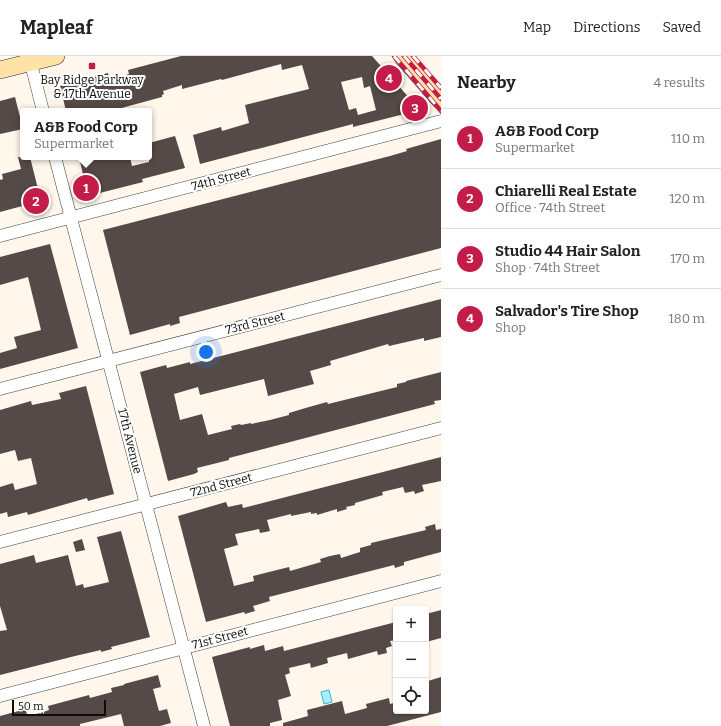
<!DOCTYPE html>
<meta charset="utf-8">
<style>
body{margin:0;font-family:Bitter,serif;background:#f6f6f6;color:#222}
.controls{position:absolute;right:12px;bottom:12px;display:grid;overflow:hidden;border-radius:4px;box-shadow:0 1px 3px #0004}
.controls button{width:36px;height:36px;display:grid;place-items:center;padding:0;border:0;border-bottom:1px solid #e0e0e0;background:#fff;color:#222;font:20px sans-serif}
.scale{position:absolute;left:12px;bottom:10px;width:94px;box-sizing:border-box;padding-left:4px;border:2px solid #0c0c0c;border-top:0;font-size:11px;line-height:14px;white-space:nowrap;color:#0c0c0c;-webkit-text-stroke:3px #fff;paint-order:stroke}
.you{position:absolute;left:206px;top:296px;width:14px;height:14px;margin:-10px;border:3px solid #fff;border-radius:50%;background:#1a73e8;box-shadow:0 0 0 6px #1a73e833}
.badge{display:grid;place-items:center;width:26px;height:26px;border-radius:50%;background:#c41c48;color:#fff;font-size:13px;font-weight:700}
.pin{position:absolute;translate:-50% -50%;border:2px solid #fff;box-shadow:0 1px 4px #0006}
.popup{position:absolute;left:20px;top:52px;width:132px;height:52px;box-sizing:border-box;display:grid;place-content:center;border-radius:4px;background:#fff;filter:drop-shadow(0 1px 3px #0005);font-size:13px;white-space:nowrap;color:#767676}
.popup b{font-size:15px;color:#222}
.popup::after{content:'';position:absolute;left:50%;top:100%;margin-left:-8px;border:8px solid transparent;border-top-color:#fff}
.list{margin:0;padding:0;list-style:none}
h2{display:flex;justify-content:space-between;align-items:center;height:52px;margin:0;padding:0 16px;font-size:17px}
h2 small{font-size:13px;font-weight:400;color:#767676}
.list li{display:grid;grid-template-columns:26px 1fr auto;gap:12px;align-items:center;box-sizing:border-box;height:60px;padding:0 16px;border-top:1px solid #e0e0e0}
.list b{display:block;font-size:15px;white-space:nowrap}
.list p{margin:0;font-size:13px;white-space:nowrap;color:#767676}
.list em{font-size:13px;font-style:normal;color:#767676}
.icon{flex:none;width:22px;height:22px;fill:none;stroke:currentColor;stroke-width:2;stroke-linecap:round;stroke-linejoin:round}
.map{position:relative;flex:none;width:441px;height:670px;overflow:hidden}
header{display:flex;align-items:center;gap:24px;box-sizing:border-box;height:56px;padding:0 20px;background:#fff;border-bottom:1px solid #e0e0e0}
header strong{font-size:19px}
nav{display:flex;gap:22px;margin-inline-start:auto;font-size:14px}
main{display:flex}
aside{flex:1;background:#fff}
.map>svg:first-child{display:block}
.water{fill:#adedfa;stroke:#2fb6d5}
.building{fill:#554a48;fill-rule:evenodd}
.lines{fill:none;stroke-linecap:round;stroke-linejoin:round}
.street-casing{stroke:#3f3f3f;stroke-width:13}
.secondary-casing{stroke:#2e2e2e;stroke-width:18}
.street{stroke:#fff;stroke-width:12}
.secondary{stroke:#ffe2a6;stroke-width:17}
.rail-casing{stroke:#c41c48;stroke-width:4.5}
.rail{stroke:#fff;stroke-width:3;stroke-dasharray:9;stroke-linecap:butt}
.poi-dot{fill:#c41c48;stroke:#fff;stroke-width:1.5}
.labels{text-anchor:middle;dominant-baseline:central;stroke-width:4;stroke-linejoin:round;paint-order:stroke}
.poi-label{font-size:12px;fill:#0c0c0c;stroke:#fff}
.street-label{font-size:12px;fill:#0c0c0c;stroke:#fff}
</style>
<header>
<strong>Mapleaf</strong>
<nav><a>Map</a><a>Directions</a><a>Saved</a></nav>
</header>
<main>
<div class="map">
<svg width="441" height="670" viewBox="0 0 441 670">
<rect width="100%" height="100%" fill="#fff7eb"/>
<polygon class="water" points="329,634 332,646 324,648 321,636"/>
<g class="building">
<path d="M181 0H372L420 54 353 71V68L200 108 193 79 221 71 222 75 249 67 245 49 309 33 302 9 282 14 281 8 222 24 221 23 182 33V29L163 35 164 38 162 39V41L118 53V55H66L60 30 108 17 110 24 129 18 128 14ZM362 21 364 32 370 30 376 54 358 59 356 52 349 54 341 26Z"/>
<polygon points="15,41 23,73 0,78 0,45"/>
<polygon points="175,80 185,112 142,123 143,126 88,140 79,101 130,101 132,110 149,106 149,87"/>
<polygon points="441,83 441,192 179,261 180,267 170,270 170,268 130,279 103,174 390,100 407,95 406,93"/>
<polygon points="18,101 30,101 41,145 0,156 0,124 3,123 2,118 21,113"/>
<polygon points="50,188 78,292 0,313 0,297 17,292 14,281 41,274 28,221 0,229 0,201"/>
<polygon points="441,243 441,281 424,285 424,282 389,290 388,288 330,305 331,309 310,315 314,328 268,340 264,323 200,339 198,331 174,338 180,364 202,358 208,379 232,373 231,370 240,368 241,369 251,367 251,368 270,364 289,359 289,357 309,351 327,346 328,348 397,331 397,328 406,326 406,325 441,316 441,344 434,345 435,348 229,402 229,404 197,412 198,416 194,418 168,425 140,316 166,309 167,312 190,306 190,308"/>
<polygon points="86,330 114,438 88,445 87,442 28,459 27,456 8,461 7,456 0,458 0,431 13,427 15,434 37,428 31,402 18,405 15,394 0,398 0,354 31,345 32,349 61,343 59,337"/>
<polygon points="441,401 441,425 422,429 424,435 415,438 414,435 405,437 403,431 382,436 383,439 355,447 355,449 346,451 347,453 337,456 337,453 317,459 317,457 311,458 311,456 291,460 291,458 267,464 270,475 260,477 259,473 235,478 238,489 224,493 234,530 254,525 253,520 289,511 290,515 321,506 320,503 330,500 340,498 341,502 360,496 360,492 371,489 371,487 426,474 425,471 435,468 436,474 441,473 441,496 404,506 404,509 395,512 394,509 269,541 270,545 253,550 255,555 245,558 244,556 206,566 178,460 226,446 228,451 242,448 243,452"/>
<polygon points="121,475 150,581 111,591 112,593 101,596 101,594 75,600 0,619 0,575 7,574 0,550 0,508 34,499 36,507 68,499 76,530 83,528 84,532 109,526 97,481"/>
<polygon points="82,483 85,494 76,496 73,486"/>
<polygon points="441,554 441,582 426,586 426,558"/>
<polygon points="396,566 396,584 390,585 392,590 386,592 387,597 378,599 377,595 348,603 347,597 327,602 328,607 311,612 310,607 289,612 290,617 285,619 291,640 278,644 282,664 270,667 270,670 230,670 212,601 250,591 250,593 264,589 265,595 283,590 284,595"/>
<polygon points="158,619 161,631 153,633 159,655 167,653 171,667 160,670 124,670 121,658 80,668 80,670 0,670 0,660 26,653 27,660 40,657 49,654 48,650 89,639 90,642 112,636 111,632 124,629 124,628"/>
<polygon points="441,621 441,656 387,670 283,670 283,667 308,660 307,654 342,645 345,658 367,652 366,648 389,642 390,648 394,647 396,655 426,655 426,630 429,630 428,625"/>
</g>
<g class="lines">
<g class="street-casing">
<g id="street">
<polyline points="29,0 43,55"/>
<polyline points="55,101 204,670"/>
<polyline points="0,180 441,65"/>
<polyline points="0,333 441,219"/>
<polyline points="0,486 441,372"/>
<polyline points="0,640 441,525"/>
</g>
</g>
<g class="secondary-casing">
<g id="secondary">
<polyline points="402,0 441,45"/>
<polyline points="0,14 56,0"/>
</g>
</g>
<use href="#street" class="street"/>
<use href="#secondary" class="secondary"/>
<g class="rail-casing">
<g id="rail">
<polyline points="394,0 441,55"/>
<polyline points="404,0 441,43"/>
<polyline points="413,0 441,32"/>
</g>
</g>
<use href="#rail" class="rail"/>
</g>
<rect class="poi-dot" x="88" y="6" width="8" height="8" rx="2"/>
<g class="labels">
<g class="poi-label">
<text x="92" y="24">Bay Ridge Parkway<tspan x="92" dy="14">&amp; 17th Avenue</tspan></text>
</g>
<g class="street-label">
<text transform="translate(221 123) rotate(-15)">74th Street</text>
<text transform="translate(255 267) rotate(-14)">73rd Street</text>
<text transform="translate(130 385) rotate(76)">17th Avenue</text>
<text transform="translate(221 429) rotate(-15)">72nd Street</text>
<text transform="translate(220 582) rotate(-15)">71st Street</text>
</g>
</g>
</svg>
<div class="controls">
<button>+</button>
<button>−</button>
<button><svg class="icon" aria-label="locate" viewBox="0 0 24 24"><circle cx="12" cy="12" r="6"/><path d="M12 2v4M12 18v4M2 12h4M18 12h4"/></svg></button>
</div>
<div class="scale">50 m</div>
<div class="you"></div>
<div class="pin badge" style="left:86px;top:132px">1</div>
<div class="popup"><b>A&amp;B Food Corp</b>Supermarket</div>
<div class="pin badge" style="left:36px;top:145px">2</div>
<div class="pin badge" style="left:415px;top:52px">3</div>
<div class="pin badge" style="left:389px;top:22px">4</div>
</div>
<aside>
<h2>Nearby<small>4 results</small></h2>
<ul class="list">
<li><span class="badge">1</span><div><b>A&amp;B Food Corp</b><p>Supermarket</p></div><em>110 m</em></li>
<li><span class="badge">2</span><div><b>Chiarelli Real Estate</b><p>Office · 74th Street</p></div><em>120 m</em></li>
<li><span class="badge">3</span><div><b>Studio 44 Hair Salon</b><p>Shop · 74th Street</p></div><em>170 m</em></li>
<li><span class="badge">4</span><div><b>Salvador's Tire Shop</b><p>Shop</p></div><em>180 m</em></li>
</ul>
</aside>
</main>
